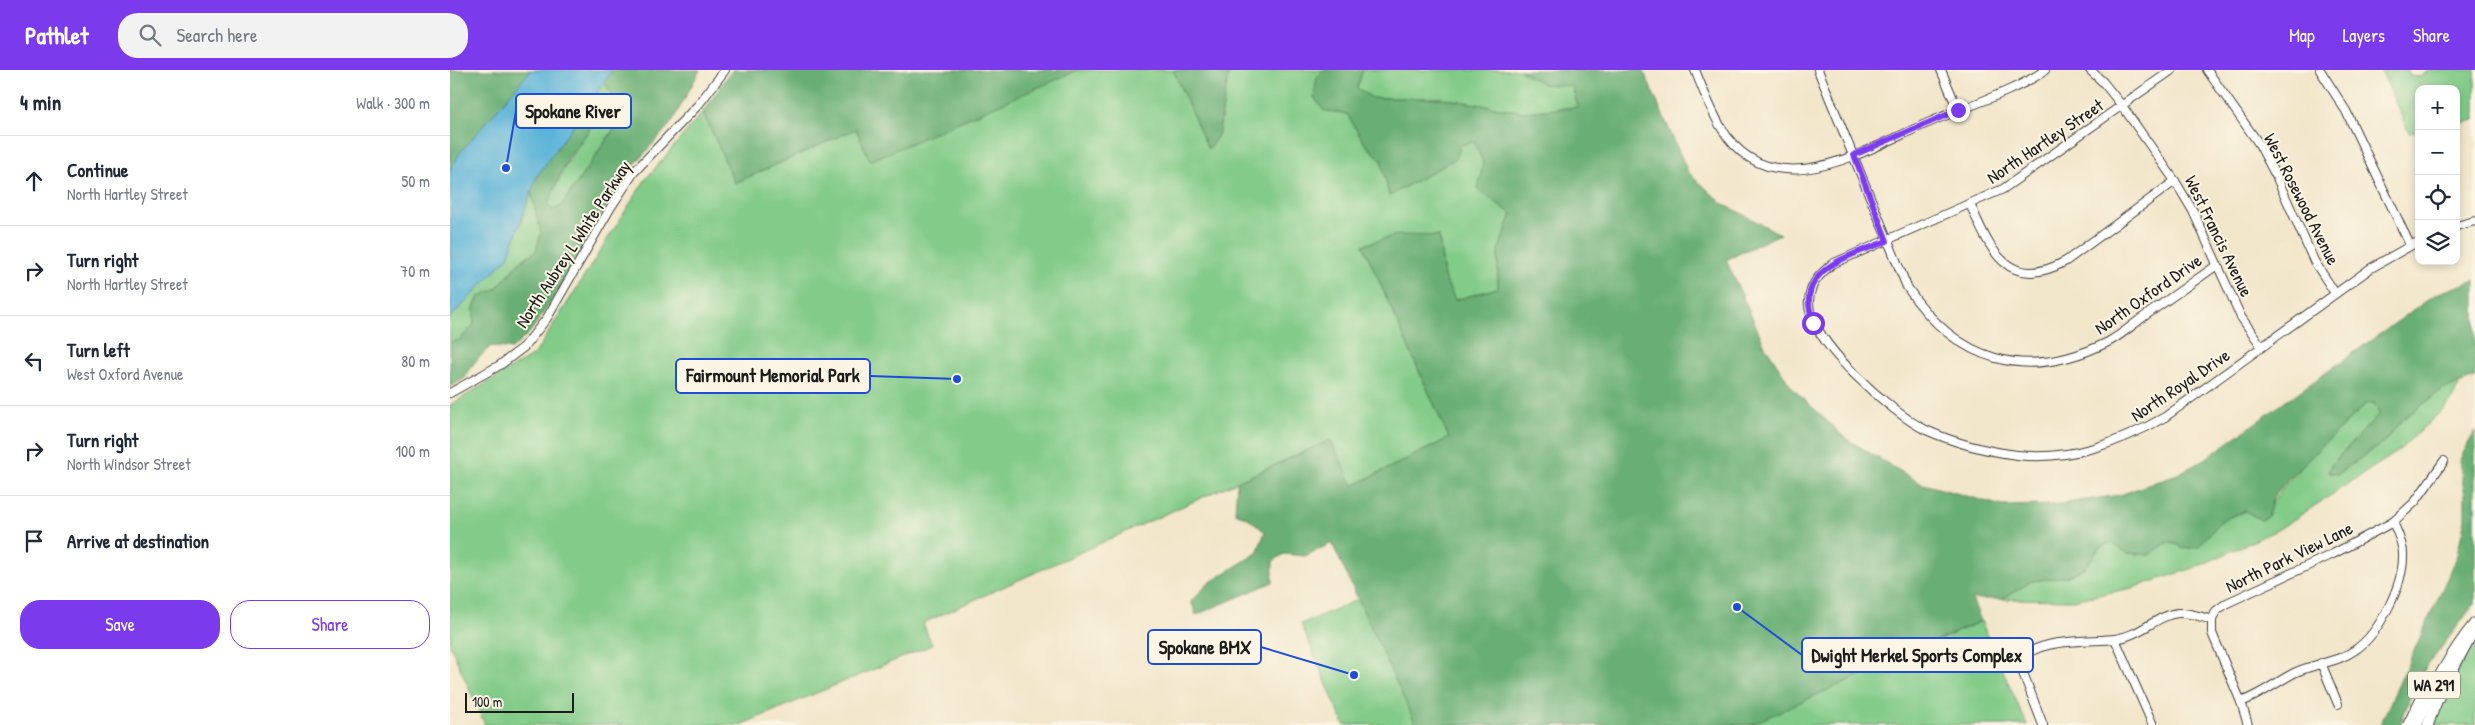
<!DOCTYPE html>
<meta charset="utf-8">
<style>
body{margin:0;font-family:"Patrick Hand",sans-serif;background:#f2f2f3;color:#1f2937}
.controls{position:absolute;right:15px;top:15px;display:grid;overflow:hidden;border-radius:10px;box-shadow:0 2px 8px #0003}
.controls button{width:45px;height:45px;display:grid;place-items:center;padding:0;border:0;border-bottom:1px solid #e0e1e3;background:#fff;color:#1f2937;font:25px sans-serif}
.scale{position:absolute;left:15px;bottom:12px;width:109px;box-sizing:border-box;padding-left:5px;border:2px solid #1c1c1c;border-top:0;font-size:14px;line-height:18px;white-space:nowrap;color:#1c1c1c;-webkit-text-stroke:4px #fcf5e5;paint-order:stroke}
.stop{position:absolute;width:15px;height:15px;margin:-11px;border:4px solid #7c3aed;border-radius:50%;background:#fff}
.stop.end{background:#7c3aed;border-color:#fff;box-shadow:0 1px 5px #0008}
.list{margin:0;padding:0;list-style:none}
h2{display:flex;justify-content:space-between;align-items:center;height:65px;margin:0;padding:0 20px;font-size:21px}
h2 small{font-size:16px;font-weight:400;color:#747a83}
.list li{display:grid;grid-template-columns:32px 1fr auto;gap:15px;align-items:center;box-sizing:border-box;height:90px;padding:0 20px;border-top:1px solid #e0e1e3}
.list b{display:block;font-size:19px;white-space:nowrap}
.list p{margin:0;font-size:16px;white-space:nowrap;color:#747a83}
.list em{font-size:16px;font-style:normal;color:#747a83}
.actions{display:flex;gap:10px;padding:15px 20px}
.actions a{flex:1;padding:11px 0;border:1px solid #7c3aed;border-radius:20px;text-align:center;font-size:18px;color:#7c3aed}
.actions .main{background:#7c3aed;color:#fff}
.icon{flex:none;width:28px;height:28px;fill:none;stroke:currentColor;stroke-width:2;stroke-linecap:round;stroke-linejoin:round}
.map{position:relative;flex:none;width:2025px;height:655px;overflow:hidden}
header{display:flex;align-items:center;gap:30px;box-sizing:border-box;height:70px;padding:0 25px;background:#7c3aed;color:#fff}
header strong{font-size:24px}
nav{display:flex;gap:28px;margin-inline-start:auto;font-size:18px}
.search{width:350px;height:45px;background:#f2f2f3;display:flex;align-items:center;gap:12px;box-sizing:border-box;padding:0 18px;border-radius:20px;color:#747a83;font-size:19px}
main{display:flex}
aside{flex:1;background:#fff}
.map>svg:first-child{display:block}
.green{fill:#82cb88;stroke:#4f7452}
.forest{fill:#69af74;stroke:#426648}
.water{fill:#5ab3d8;stroke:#3b687a}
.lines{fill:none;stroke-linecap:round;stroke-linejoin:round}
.minor-casing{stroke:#3c3a36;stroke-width:10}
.major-casing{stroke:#3c3a36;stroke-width:12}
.minor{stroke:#fff;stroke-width:8}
.major{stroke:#fff;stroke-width:10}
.route{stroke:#7c3aed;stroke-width:6}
.labels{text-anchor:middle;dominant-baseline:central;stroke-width:4;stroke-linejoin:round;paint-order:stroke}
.shield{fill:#fcf5e5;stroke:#5f5d58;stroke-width:1}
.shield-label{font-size:16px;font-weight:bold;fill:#1c1c1c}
.street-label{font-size:18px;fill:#1c1c1c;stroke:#fcf5e5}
.leader{fill:none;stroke:#1d4ed8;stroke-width:2}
.callout-dot{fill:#1d4ed8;stroke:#fcf5e5;stroke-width:2}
.callout{fill:#fcf5e5;stroke:#1d4ed8;stroke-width:2}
.callout-label{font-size:19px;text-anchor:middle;font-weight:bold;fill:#1c1c1c}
</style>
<header>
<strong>Pathlet</strong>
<div class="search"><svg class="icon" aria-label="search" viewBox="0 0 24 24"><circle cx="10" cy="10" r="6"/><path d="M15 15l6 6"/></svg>Search here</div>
<nav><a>Map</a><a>Layers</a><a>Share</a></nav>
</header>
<main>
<aside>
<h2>4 min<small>Walk · 300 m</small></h2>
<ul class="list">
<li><svg class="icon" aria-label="ahead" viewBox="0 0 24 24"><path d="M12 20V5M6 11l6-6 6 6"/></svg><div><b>Continue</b><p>North Hartley Street</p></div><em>50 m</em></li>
<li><svg class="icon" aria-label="right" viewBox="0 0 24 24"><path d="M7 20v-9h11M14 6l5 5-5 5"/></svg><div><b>Turn right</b><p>North Hartley Street</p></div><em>70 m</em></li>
<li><svg class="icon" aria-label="left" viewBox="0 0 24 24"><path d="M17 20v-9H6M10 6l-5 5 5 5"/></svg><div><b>Turn left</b><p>West Oxford Avenue</p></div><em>80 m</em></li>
<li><svg class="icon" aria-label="right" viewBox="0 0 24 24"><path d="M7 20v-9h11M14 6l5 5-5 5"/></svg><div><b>Turn right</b><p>North Windsor Street</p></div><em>100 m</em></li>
<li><svg class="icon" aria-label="arrive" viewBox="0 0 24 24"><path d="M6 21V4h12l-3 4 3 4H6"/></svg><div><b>Arrive at destination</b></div></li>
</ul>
<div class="actions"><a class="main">Save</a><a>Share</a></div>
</aside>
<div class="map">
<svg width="2025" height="655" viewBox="0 0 2025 655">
<rect width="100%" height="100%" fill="#fcf5e5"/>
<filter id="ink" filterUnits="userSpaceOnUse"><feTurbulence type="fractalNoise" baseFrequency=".02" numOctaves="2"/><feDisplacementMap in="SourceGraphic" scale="10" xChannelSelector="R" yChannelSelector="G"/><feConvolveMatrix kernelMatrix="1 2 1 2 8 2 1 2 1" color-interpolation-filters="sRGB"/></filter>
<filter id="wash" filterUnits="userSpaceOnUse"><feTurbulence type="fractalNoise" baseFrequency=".0096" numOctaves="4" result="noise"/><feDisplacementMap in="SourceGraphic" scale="20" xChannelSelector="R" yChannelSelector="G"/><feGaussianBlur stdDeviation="1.12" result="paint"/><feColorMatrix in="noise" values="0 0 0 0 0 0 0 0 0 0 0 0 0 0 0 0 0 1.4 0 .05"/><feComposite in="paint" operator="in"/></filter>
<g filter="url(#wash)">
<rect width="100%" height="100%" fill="#f2e6ca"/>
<g class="green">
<polygon points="628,0 723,0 758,79 768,66 779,0 874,0 867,7 873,40 897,44 915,74 931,89 939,126 1010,75 1024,72 1033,92 1029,120 1062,144 1048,181 1048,218 1005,230 994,207 989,166 913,175 999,368 902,416 880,370 473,553 482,575 290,655 35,655 0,575 0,335 85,284 195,110 253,42 285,113 406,59 420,90"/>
<polygon points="913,0 1070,0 1093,14 1122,16 1128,37 1074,42 991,28 922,28 907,18"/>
<polygon points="1931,0 1958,0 1960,6 1970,7 1977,0 2025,0 2025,50 2006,54 2006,19 1969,19 1969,61 1959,63"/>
<path d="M154 12 167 31 163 60 111 136 103 140 98 134C107 106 123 82 140 59L135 48 130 45Z"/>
<polygon points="81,122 91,163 86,181 69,192 46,219 29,227 24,237 24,254 10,270 0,272 0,248 58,187"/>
<path d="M2010 312 2000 333 1947 382 1829 459 1747 497 1682 518 1623 530 1552 529 1582 511 1618 506 1635 497 1650 477 1661 473 1678 483 1699 485 1716 473 1727 474 1759 465 1772 450 1795 441 1811 450C1836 404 1879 371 1916 334L1924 333 1929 344 1881 395 1879 403 1888 404 1934 372 1952 350 1993 319Z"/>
<polygon points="1378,430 1449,588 1531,551 1577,655 894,655 851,554 925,522"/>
<polygon points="2025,570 2025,655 1983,655 1994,622"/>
</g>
<g class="forest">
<polygon points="0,0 81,0 10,84 0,101"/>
<polygon points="163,0 250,0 222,52 171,110 107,223 80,262 62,279 41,276 24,293 15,308 0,317 0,272 10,270 24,254 24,237 29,227 46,219 70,192 86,181 91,163 81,122 87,106 130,45 135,47 140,59 118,88 98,134 103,140 111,136 163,61 167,31 154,12"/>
<polygon points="282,0 628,0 420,91 406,59 285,113 253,42"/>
<polygon points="723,0 779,0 768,66 758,79"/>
<polygon points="874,0 913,0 907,18 922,28 991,28 1074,42 1128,37 1122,16 1093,14 1070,0 1193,0 1238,102 1272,133 1330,164 1276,190 1315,276 1342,318 1395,368 1470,413 1552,436 1603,435 1670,425 1730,403 1755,389 1986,224 2025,210 2025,308 1993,319 1952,350 1934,372 1887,404 1878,402 1881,395 1929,344 1924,333 1915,334 1837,410 1823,427 1818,447 1811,450 1795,441 1772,450 1748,477 1733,479 1727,474 1716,473 1699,485 1678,483 1660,473 1650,477 1635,497 1618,506 1582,511 1552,529 1522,529 1531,551 1300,655 966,655 882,473 855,486 834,484 823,491 823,512 746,545 741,531 759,513 807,483 815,462 798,448 785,443 787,412 881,370 903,416 999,368 913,175 946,165 989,166 994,207 1005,230 1048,218 1048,181 1062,144 1028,120 1033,92 1024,72 1010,75 1007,88 939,126 931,89 915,74 897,44 873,40 864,27 867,7"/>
<polygon points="2025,361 2025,533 1966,611 1950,655 1930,655 2006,489 2015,449 2015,425 2009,391"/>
</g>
<polygon class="water" points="81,0 163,0 87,106 58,187 0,248 0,101 9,84"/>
</g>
<g filter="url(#ink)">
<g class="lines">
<g class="minor-casing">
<g id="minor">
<path d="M1245 0C1253 20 1261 41 1272 59 1322 140 1417 79 1480 52 1512 38 1569 20 1595 0"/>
<path d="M1368 0 1457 217C1507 292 1576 313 1658 272 1670 266 1681 256 1692 248 1717 230 1742 213 1767 195"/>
<polyline points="1491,0 1508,40"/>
<polyline points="1640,0 1653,12 1673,37 1725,111 1743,141 1791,247 1812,277"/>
<path d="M1722 0 1553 119 1382 194C1369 205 1360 214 1359 231 1356 269 1444 345 1476 360 1505 373 1535 381 1567 385 1620 391 1669 373 1715 347L1921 198 1969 171"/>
<polyline points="1757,0 1809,74 1827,108 1864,191 1885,223"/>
<polyline points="1870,0 1896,41 1960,175"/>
<path d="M1520 134C1540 180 1558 223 1616 191L1725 111"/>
<polyline points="2006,156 2025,151"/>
<polyline points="0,323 50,295 74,277 97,248 161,137 184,102 249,34 275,0"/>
<polyline points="1762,550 1762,563 1791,632 1798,655"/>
<polyline points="1665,569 1703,655"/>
<polyline points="1871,593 1888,634"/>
<path d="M1791 632C1812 624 1825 613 1844 603 1864 593 1887 593 1905 580 1930 563 1954 514 1953 484 1953 473 1947 462 1943 452"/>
<path d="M1593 655 1570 595C1577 567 1641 572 1665 569 1690 566 1707 545 1728 543 1740 542 1751 547 1762 550L1766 541 1777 533 1883 484 1943 452 1965 432 1994 391"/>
</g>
</g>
<g class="major-casing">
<g id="major">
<polyline points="1958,655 1971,629"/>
<path d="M1967 655C1981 618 2000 584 2025 553"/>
<path d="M1978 655C1988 622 2006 595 2021 565"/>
</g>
</g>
<use href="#minor" class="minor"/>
<use href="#major" class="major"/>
</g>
</g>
<g class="lines" filter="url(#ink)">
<path class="route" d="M1363 253C1362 247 1359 239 1359 233 1357 194 1409 183 1437 171L1404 85 1508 40"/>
</g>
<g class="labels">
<rect class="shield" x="1958" y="601.5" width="52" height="27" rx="4"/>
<g class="shield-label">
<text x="1984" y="615">WA 291</text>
</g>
<g class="street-label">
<text transform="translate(1595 71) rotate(-34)">North Hartley Street</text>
<text transform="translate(1852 129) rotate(63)">West Rosewood Avenue</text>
<text transform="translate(1769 166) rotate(64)">West Francis Avenue</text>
<text transform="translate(123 174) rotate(-57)">North Aubrey L White Parkway</text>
<text transform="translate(1698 224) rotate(-35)">North Oxford Drive</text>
<text transform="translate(1730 315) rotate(-34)">North Royal Drive</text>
<text transform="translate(1839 487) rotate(-26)">North Park View Lane</text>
</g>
</g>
<path class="leader" d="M56 98L66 41M507 309L420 306M904 605L811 577M1287 537L1352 585"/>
<g class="callout-dot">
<circle cx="56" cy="98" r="5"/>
<circle cx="507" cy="309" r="5"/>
<circle cx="904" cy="605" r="5"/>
<circle cx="1287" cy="537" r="5"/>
</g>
<g class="callout">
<rect x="66" y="24" width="115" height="34" rx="5"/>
<rect x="226" y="289" width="194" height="34" rx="5"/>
<rect x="698" y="560" width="113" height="34" rx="5"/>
<rect x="1352" y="568" width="231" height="34" rx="5"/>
</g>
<g class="callout-label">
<text x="123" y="48">Spokane River</text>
<text x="323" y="312">Fairmount Memorial Park</text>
<text x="755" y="584">Spokane BMX</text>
<text x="1467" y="592">Dwight Merkel Sports Complex</text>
</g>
</svg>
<div class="controls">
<button>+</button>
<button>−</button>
<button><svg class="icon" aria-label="locate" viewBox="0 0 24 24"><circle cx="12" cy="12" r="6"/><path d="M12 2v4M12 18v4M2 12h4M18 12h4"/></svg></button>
<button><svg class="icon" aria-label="layers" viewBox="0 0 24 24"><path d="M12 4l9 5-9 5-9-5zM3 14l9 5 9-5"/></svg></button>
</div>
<div class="scale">100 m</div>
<div class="stop" style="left:1363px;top:253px"></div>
<div class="stop end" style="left:1508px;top:40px"></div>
</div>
</main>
